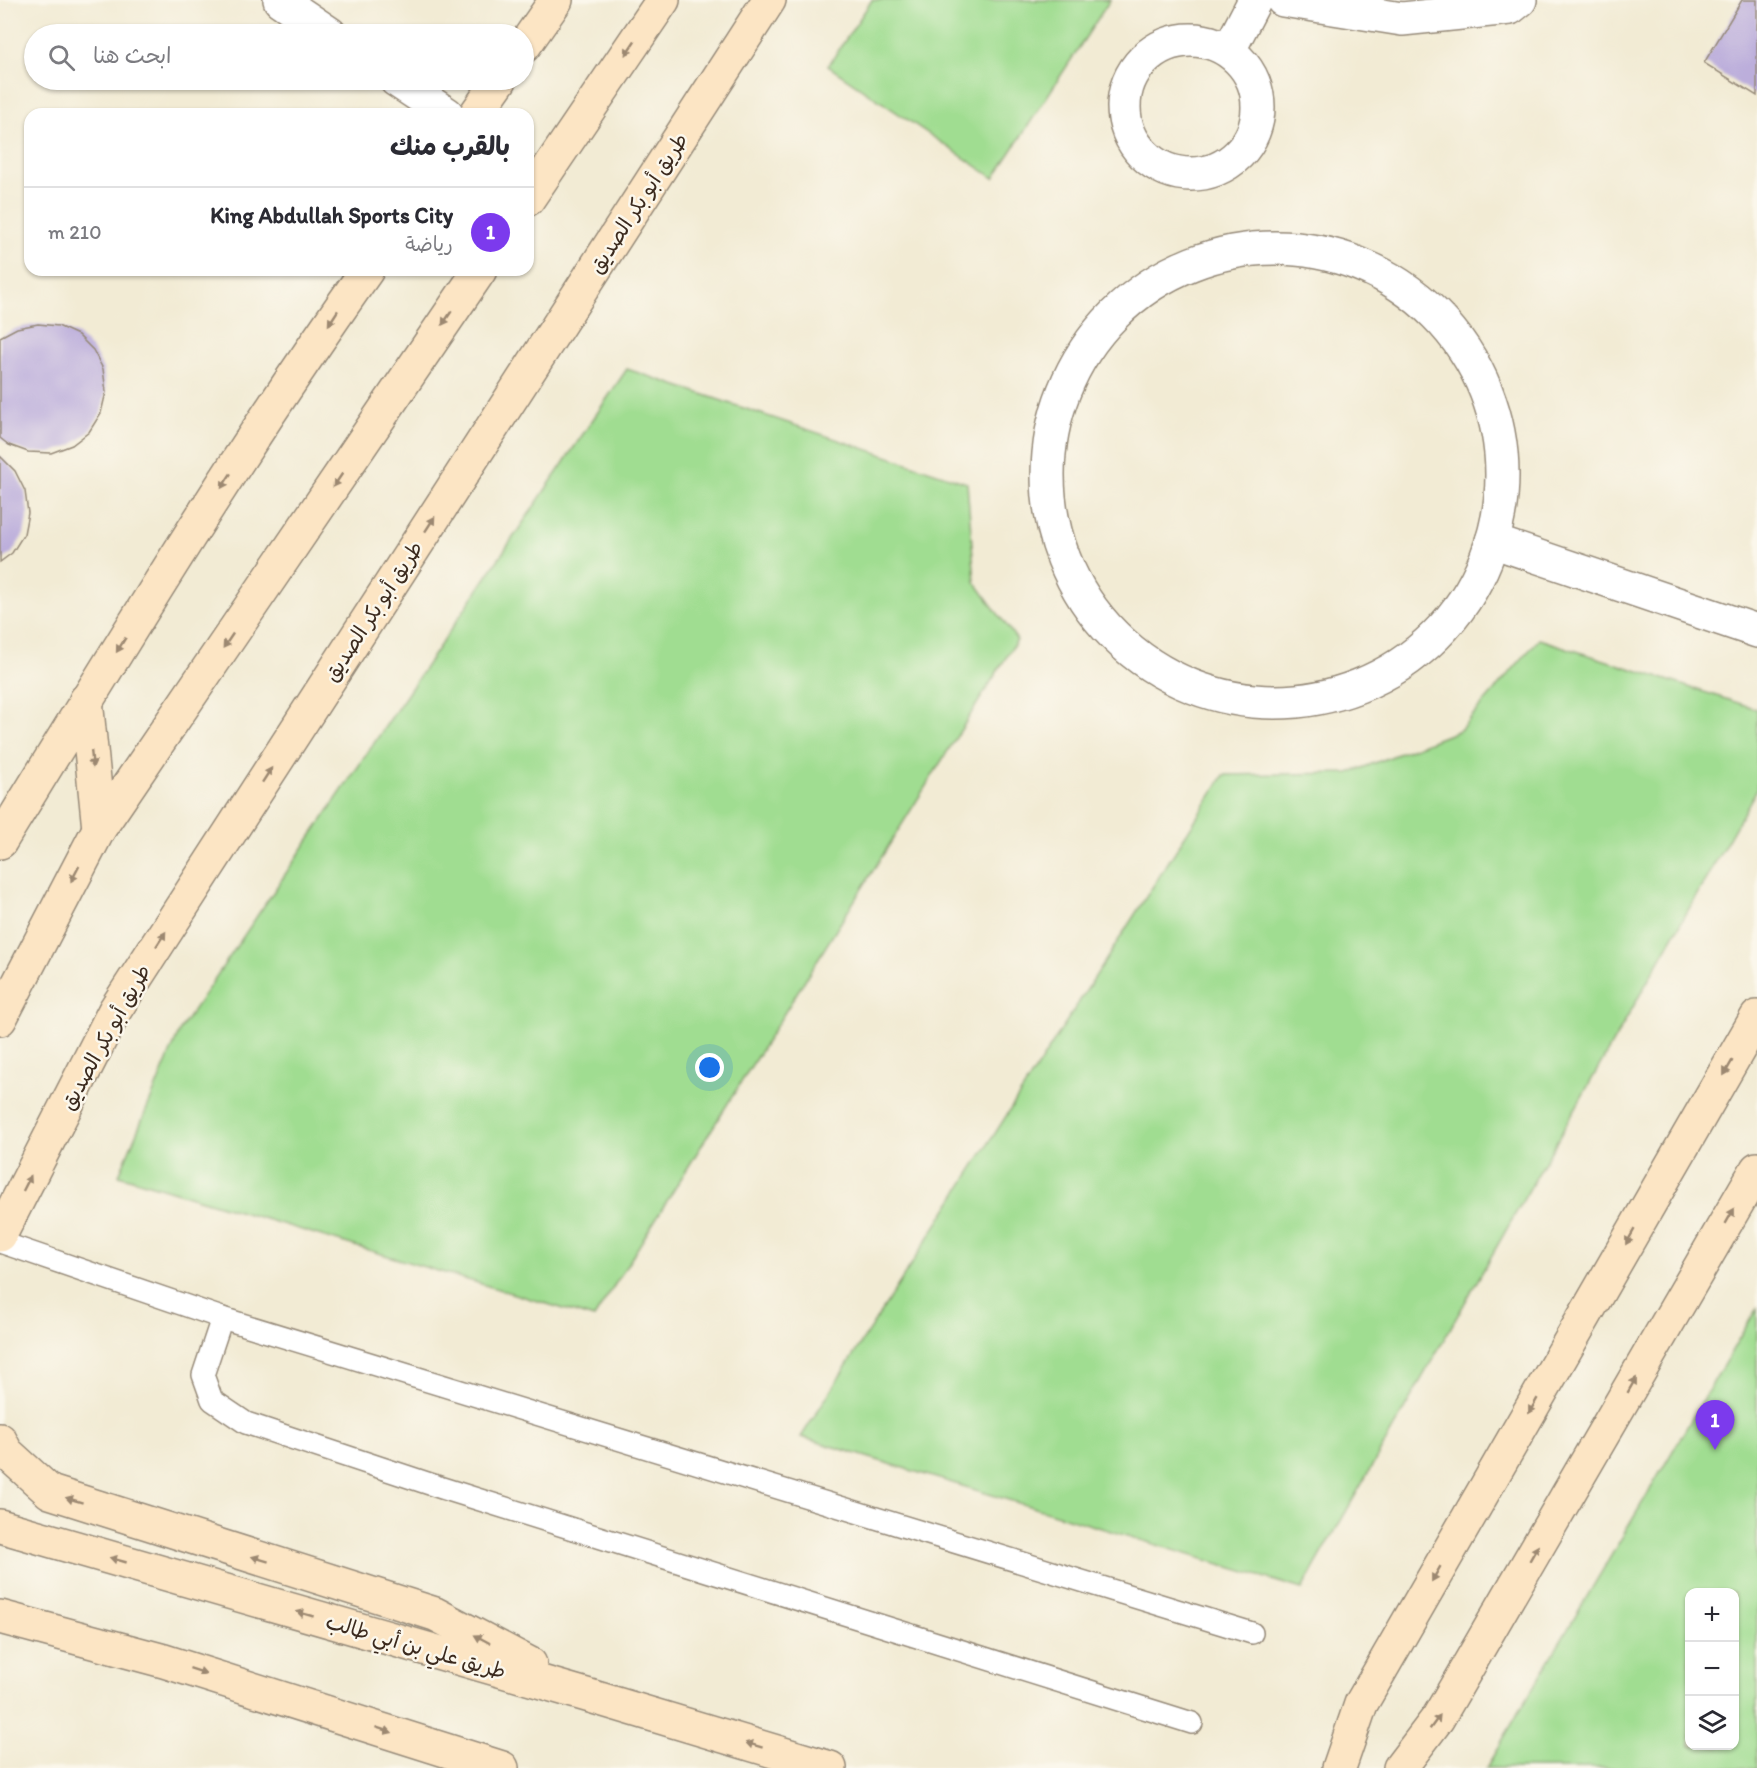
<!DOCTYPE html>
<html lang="ar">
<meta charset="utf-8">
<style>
body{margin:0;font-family:Itim,"Playpen Sans Arabic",sans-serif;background:#f7f7f7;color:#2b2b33;direction:rtl}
.controls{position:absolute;right:18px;bottom:18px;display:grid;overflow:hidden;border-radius:12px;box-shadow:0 2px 4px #0004}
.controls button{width:54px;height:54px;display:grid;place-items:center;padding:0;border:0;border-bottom:2px solid #e1e1e2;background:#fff;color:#2b2b33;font:30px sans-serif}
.you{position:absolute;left:710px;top:1068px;width:21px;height:21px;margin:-15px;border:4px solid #fff;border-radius:50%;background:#1a73e8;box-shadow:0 0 0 9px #1a73e833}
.badge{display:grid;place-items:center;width:39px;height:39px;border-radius:50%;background:#7c3aed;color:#fff;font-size:20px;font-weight:700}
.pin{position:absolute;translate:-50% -50px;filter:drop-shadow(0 2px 3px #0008)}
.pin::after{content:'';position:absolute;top:32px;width:21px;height:18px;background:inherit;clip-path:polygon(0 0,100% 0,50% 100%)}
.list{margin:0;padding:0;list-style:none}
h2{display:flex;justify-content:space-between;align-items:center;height:78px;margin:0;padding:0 24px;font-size:26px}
h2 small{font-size:20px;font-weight:400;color:#7c7c81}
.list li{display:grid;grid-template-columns:39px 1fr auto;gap:18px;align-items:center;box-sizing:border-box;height:90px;padding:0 24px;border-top:2px solid #e1e1e2}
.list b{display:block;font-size:22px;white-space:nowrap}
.list p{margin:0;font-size:20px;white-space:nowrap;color:#7c7c81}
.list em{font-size:20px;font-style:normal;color:#7c7c81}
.icon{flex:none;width:33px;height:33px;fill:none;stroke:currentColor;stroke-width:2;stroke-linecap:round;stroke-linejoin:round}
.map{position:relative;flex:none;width:1757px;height:1768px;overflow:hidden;direction:ltr}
.search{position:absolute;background:#fff;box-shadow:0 2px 4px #0004;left:24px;top:24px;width:510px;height:66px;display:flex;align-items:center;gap:15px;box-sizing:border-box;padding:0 21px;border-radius:33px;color:#7c7c81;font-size:22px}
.panel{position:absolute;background:#fff;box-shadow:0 2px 4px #0004;left:24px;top:108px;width:510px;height:168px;border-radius:18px;direction:rtl}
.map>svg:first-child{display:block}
.green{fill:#a0dd91;stroke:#6e8458;stroke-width:1.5;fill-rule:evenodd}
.building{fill:#bcaedb}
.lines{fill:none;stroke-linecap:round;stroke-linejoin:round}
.lane-casing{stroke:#968a79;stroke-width:24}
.street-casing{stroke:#968a79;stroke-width:36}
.secondary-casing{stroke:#968a79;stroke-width:36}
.lane{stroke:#fff;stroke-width:21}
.street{stroke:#fff;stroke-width:33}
.secondary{stroke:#fce5c4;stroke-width:33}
.oneway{fill:#9c8871}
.labels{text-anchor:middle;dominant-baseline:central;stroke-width:5;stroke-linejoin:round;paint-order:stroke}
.street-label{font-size:21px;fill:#3b2a1e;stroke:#fbf7ec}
</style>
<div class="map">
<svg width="1757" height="1768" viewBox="0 0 1757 1768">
<rect width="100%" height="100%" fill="#fbf7ec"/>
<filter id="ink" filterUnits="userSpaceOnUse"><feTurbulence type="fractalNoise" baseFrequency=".0167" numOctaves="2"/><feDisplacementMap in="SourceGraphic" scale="12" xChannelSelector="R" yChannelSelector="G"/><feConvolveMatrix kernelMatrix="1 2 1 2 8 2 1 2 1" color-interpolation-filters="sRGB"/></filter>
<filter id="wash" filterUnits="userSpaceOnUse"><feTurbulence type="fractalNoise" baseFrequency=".008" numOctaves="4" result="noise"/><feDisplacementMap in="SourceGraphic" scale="24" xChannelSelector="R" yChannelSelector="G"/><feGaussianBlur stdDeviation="1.35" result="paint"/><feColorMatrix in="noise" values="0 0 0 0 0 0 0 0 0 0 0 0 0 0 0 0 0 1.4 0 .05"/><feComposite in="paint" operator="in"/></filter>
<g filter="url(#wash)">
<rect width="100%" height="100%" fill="#f2ebd4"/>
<g class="green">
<polygon points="872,0 1110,0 994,178 828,66"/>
<polygon points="627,369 967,483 975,582 1017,640 594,1318 119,1175 180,1030"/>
<polygon points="1539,639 1757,709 1757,789 1302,1589 801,1437 1224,775 1349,773 1460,730"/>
<path d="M1757 1308V1768H1486ZM1734 1592V1746H1690V1592Z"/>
</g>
<g id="blocks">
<g class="building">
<polygon points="1742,0 1757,0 1757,96 1704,63"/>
<polygon points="38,324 58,326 78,335 93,350 103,369 106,392 101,413 89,432 72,445 51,453 28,452 9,445 0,438 0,337 17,328"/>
<polygon points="0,456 15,471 25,491 28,513 24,534 12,553 0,562"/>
</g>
</g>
</g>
<g filter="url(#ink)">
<use href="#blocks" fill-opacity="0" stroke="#968a79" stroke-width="1.5"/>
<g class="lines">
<g class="lane-casing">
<g id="lane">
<polyline points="0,1242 222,1318 1252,1633"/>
<polyline points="222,1318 203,1375 212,1400 246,1423 442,1488 1192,1723"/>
</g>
</g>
<g class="street-casing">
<g id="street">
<polyline points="280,0 330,34"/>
<polyline points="1283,0 1402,19 1510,8 1520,0"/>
<circle cx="1191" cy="107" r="67"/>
<polyline points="1229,50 1255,0"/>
<polyline points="396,80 447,114"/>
<circle cx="1275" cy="475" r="227"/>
<polyline points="1492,541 1757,631"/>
</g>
</g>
<g class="secondary-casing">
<g id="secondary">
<polyline points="524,46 556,0"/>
<polyline points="476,114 500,80"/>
<polyline points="528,199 663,0"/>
<polyline points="86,700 99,829"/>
<path d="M0 842C118 649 236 455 367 270"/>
<polyline points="0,1019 99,829 480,270"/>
<polyline points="0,1235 115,1010 769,0"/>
<polyline points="0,1440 6,1452 50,1492 435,1614 530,1664"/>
<polyline points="0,1526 590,1696 830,1768"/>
<polyline points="0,1617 164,1661 502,1768"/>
<polyline points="1339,1768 1361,1704 1757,1017"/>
<polyline points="1400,1768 1438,1718 1757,1169"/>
</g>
</g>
<use href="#lane" class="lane"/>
<use href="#street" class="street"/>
<use href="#secondary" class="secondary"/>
</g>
<defs><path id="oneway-solid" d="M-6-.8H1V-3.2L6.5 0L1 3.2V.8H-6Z" transform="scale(1.5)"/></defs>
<g class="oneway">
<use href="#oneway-solid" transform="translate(630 48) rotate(124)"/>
<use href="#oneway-solid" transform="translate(333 318) rotate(123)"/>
<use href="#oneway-solid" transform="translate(447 318) rotate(124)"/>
<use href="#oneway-solid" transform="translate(338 480) rotate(124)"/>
<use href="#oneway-solid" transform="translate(226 481) rotate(123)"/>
<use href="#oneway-solid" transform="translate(430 524) rotate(-57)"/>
<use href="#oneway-solid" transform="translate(228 641) rotate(124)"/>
<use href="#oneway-solid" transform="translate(121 645) rotate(122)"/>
<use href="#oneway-solid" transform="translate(92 759) rotate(84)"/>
<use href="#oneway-solid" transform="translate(267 775) rotate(-57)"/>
<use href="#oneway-solid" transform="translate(75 874) rotate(118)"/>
<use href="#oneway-solid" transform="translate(161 939) rotate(-57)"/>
<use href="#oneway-solid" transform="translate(1728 1068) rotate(120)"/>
<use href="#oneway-solid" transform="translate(27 1183) rotate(-63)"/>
<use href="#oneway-solid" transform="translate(1730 1216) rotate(-60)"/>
<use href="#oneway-solid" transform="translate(1630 1237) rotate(120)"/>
<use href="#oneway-solid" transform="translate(1632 1385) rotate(-60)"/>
<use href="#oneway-solid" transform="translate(1533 1406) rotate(120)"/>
<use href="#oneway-solid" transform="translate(74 1500) rotate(-163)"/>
<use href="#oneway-solid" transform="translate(1534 1553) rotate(-60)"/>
<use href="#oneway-solid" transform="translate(260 1559) rotate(-163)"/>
<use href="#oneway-solid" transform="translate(118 1560) rotate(-164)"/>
<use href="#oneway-solid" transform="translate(1436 1574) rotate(120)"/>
<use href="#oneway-solid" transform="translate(305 1614) rotate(-164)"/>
<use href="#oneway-solid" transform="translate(482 1639) rotate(-152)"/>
<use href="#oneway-solid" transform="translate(198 1671) rotate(18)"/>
<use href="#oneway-solid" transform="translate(1435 1722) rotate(-54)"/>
<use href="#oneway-solid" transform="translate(384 1730) rotate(18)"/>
<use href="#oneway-solid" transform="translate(754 1745) rotate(-163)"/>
</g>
</g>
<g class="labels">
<g class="street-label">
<text transform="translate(638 203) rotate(-57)">طريق أبو بكر الصديق</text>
<text transform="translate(373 611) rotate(-57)">طريق أبو بكر الصديق</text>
<text transform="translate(105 1037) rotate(-61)">طريق أبو بكر الصديق</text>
<text transform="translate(416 1646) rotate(16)">طريق علي بن أبي طالب</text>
</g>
</g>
</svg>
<div class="controls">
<button>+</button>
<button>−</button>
<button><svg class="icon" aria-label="layers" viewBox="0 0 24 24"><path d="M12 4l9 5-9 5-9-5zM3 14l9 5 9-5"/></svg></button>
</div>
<div class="you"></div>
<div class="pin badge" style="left:1715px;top:1450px">1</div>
<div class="search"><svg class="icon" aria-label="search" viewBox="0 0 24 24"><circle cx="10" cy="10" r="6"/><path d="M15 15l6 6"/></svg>ابحث هنا</div>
<section class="panel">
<h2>بالقرب منك<small></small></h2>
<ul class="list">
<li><span class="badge">1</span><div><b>King Abdullah Sports City</b><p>رياضة</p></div><em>210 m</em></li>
</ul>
</section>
</div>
